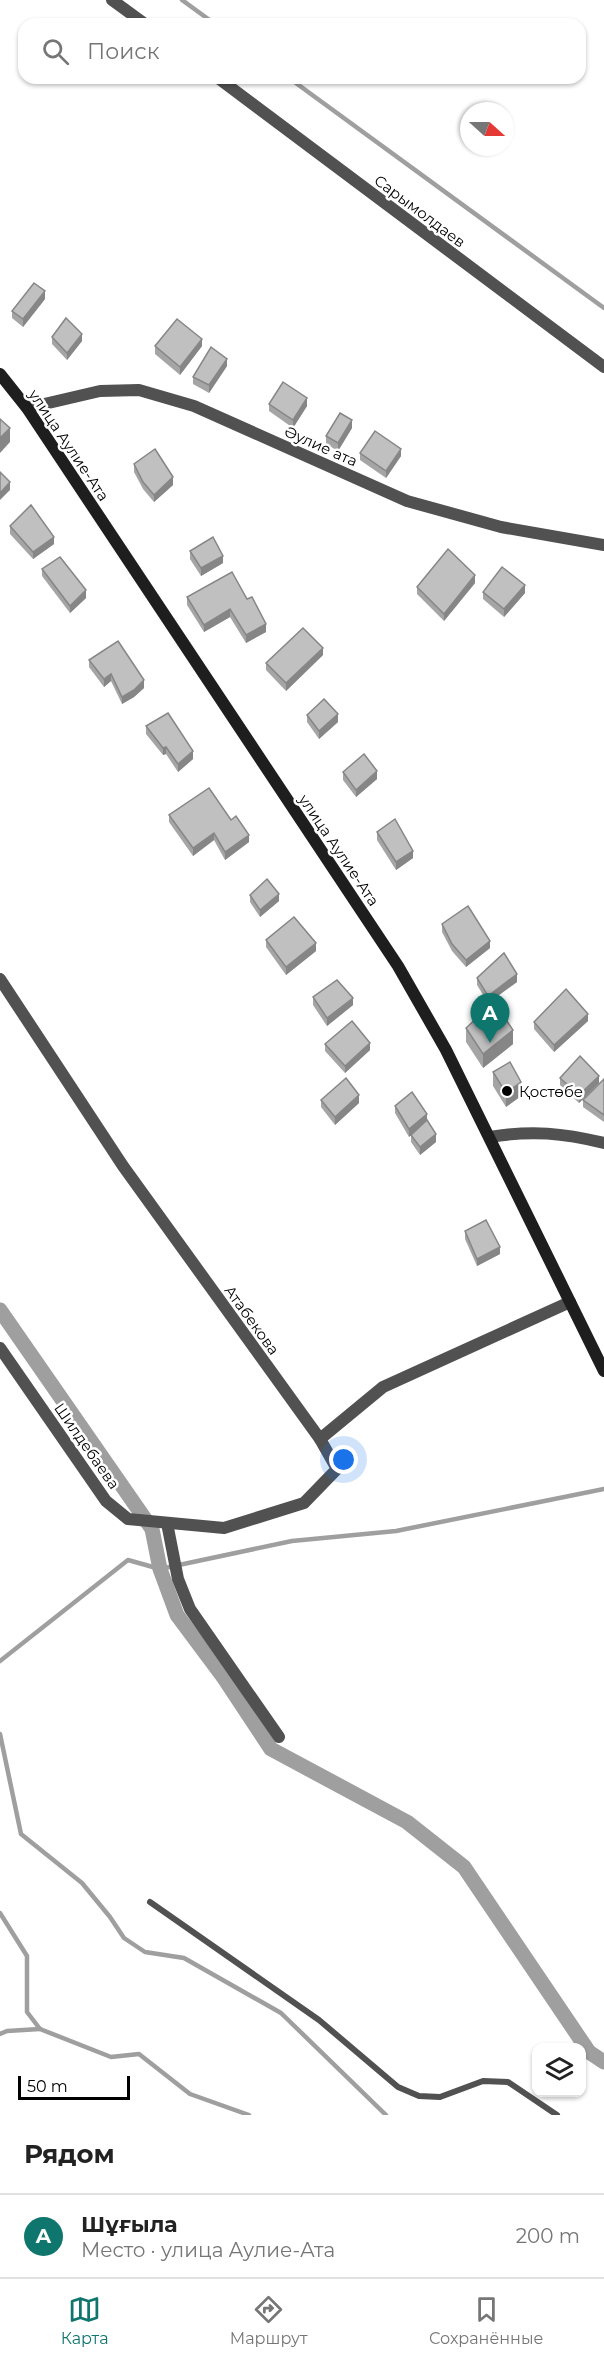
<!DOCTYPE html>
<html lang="ru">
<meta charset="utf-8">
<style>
body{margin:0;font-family:Montserrat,sans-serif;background:#f6f6f6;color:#222}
.controls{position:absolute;right:18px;bottom:18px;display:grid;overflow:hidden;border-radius:12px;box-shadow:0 2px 4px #0004}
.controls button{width:54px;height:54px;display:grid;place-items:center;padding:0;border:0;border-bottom:2px solid #e0e0e0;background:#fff;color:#222;font:30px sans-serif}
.compass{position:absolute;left:460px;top:102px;width:54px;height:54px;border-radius:50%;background:#fff;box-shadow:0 2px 4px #0004;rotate:111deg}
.scale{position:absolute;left:18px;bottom:15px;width:112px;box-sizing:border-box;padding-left:6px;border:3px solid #000;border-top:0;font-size:16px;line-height:21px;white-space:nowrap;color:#000;-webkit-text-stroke:4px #fff;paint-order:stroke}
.you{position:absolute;left:344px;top:1460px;width:21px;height:21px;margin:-15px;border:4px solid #fff;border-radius:50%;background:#1a73e8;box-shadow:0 0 0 9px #1a73e833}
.badge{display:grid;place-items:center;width:39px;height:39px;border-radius:50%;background:#0f766e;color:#fff;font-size:20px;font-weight:700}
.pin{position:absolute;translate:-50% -50px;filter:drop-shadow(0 2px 3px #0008)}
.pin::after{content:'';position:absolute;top:32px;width:21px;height:18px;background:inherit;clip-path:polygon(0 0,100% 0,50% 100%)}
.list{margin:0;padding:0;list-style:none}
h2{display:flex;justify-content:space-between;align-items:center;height:78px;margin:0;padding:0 24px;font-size:26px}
h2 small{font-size:20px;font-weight:400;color:#767676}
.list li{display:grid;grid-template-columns:39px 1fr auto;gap:18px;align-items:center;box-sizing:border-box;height:84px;padding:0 24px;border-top:2px solid #e0e0e0}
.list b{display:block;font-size:22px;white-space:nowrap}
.list p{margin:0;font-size:20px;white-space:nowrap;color:#767676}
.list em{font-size:20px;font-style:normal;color:#767676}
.icon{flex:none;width:33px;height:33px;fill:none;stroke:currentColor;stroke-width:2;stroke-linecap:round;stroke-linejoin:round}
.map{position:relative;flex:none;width:604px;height:2115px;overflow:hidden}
.search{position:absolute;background:#fff;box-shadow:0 2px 4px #0004;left:18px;right:18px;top:18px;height:66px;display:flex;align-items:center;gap:15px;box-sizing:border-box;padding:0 21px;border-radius:18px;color:#767676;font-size:22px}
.sheet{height:162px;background:#fff}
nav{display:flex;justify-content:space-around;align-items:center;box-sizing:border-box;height:84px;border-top:2px solid #e0e0e0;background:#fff;font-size:16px;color:#767676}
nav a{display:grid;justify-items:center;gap:3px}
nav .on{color:#0f766e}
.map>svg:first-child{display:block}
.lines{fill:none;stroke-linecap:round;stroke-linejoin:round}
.stream{stroke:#9f9f9f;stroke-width:4.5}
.canal{stroke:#9f9f9f;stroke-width:15}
.lane{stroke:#515151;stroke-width:6}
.street{stroke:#515151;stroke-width:12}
.secondary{stroke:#1e1e1e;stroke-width:12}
.wall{fill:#a5a5a5}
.shaded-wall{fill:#868686}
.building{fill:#c0c0c0;stroke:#868686;stroke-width:1.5}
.poi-dot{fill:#000;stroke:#fff;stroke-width:2}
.labels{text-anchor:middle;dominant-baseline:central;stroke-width:5;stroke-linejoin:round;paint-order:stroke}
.street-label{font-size:15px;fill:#000;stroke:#fff}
.poi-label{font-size:15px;fill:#000;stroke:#fff;text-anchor:start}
</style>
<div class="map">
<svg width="604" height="2115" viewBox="0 0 604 2115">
<rect width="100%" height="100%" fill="#fff"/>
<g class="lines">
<g class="stream">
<polyline points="182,0 215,24"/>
<polyline points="289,78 604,308"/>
<polyline points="0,1661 128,1560 160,1569 292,1541 396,1531 604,1489"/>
<polyline points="0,1734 21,1834 82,1883 110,1917 124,1938 145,1952 184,1958 281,2013 386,2115"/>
<polyline points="0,1913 27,1956 27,2012 40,2029 111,2057 139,2054 190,2094 249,2115"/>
<polyline points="0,2034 7,2031 40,2029"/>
</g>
<polyline class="canal" points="0,1310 152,1529 160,1569 177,1615 224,1678 271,1749 407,1822 464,1867 589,2052 604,2062"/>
<polyline class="lane" points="150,1902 319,2020 398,2087 419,2096 440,2097 483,2081 508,2082 557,2115"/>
<g class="street">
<polyline points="112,0 145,24"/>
<polyline points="218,78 604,367"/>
<polyline points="27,408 100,391 139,390 194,406 407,501 501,527 604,545"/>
<polyline points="0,979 123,1166 320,1439 383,1387 570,1302"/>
<path d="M490 1137C532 1130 563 1133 604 1143"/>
<polyline points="0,1348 106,1501 128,1519 224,1528 304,1503 337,1469 320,1439"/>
<polyline points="167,1523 178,1579 190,1609 279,1737"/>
</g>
<polyline class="secondary" points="0,374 27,408 398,966 446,1050 604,1371"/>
</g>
<g class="wall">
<polygon points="45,299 23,327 12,318 12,311"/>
<polygon points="52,337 82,341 67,360 52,344"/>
<polygon points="155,346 202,346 180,375 155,354"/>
<polygon points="227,366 209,393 193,384 193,377"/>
<polygon points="269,404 307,406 293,428 269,411"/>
<polygon points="352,428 338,451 326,444 326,436"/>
<polygon points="360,453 401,456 386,478 360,460"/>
<polygon points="134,464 173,485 154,502 143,489 134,472"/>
<polygon points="10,526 54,544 33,559 10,534"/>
<polygon points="190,551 223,563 201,576 190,559"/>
<polygon points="42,569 86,598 70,613 42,576"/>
<polygon points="232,572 266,632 246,643 230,617 204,632 187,605 187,597"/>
<polygon points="475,583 444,621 417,594 417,587"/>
<polygon points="483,592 525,593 504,617 483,599"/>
<polygon points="323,655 286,691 266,670 266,663"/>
<polygon points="89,660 144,688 134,697 122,704 111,681 104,687 89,667"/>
<polygon points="307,715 338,722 319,739 307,722"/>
<polygon points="146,726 193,759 178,772 166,754 163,755 146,734"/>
<polygon points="343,772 377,779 356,797 343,780"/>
<polygon points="169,815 231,820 249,842 225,860 214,840 193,856 169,822"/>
<polygon points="377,832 413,858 396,870 377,840"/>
<polygon points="250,895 279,901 260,917 250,902"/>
<polygon points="442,924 490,948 466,967 452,951 442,932"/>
<polygon points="266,940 316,951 286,975 266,947"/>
<polygon points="477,978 517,982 488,1003 477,985"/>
<polygon points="313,997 353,1005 327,1026 313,1005"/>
<polygon points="588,1021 554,1052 534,1029 534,1022"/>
<polygon points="466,1028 513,1044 483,1068 466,1042"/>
<polygon points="325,1044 370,1050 345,1073 325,1051"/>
<polygon points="493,1072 521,1096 506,1107 493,1086"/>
<polygon points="560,1078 599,1083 579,1103 560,1085"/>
<polygon points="604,1079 604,1122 583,1107 583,1100"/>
<polygon points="321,1100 359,1103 335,1125 321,1107"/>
<polygon points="395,1106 427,1121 436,1142 420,1155 411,1142 411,1135 415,1131 409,1137 395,1113"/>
<polygon points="465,1231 500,1254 477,1266 465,1239"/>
</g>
<g class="shaded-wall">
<polygon points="45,291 45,299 23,327 23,319"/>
<polygon points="82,334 82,341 67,360 67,353"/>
<polygon points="202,339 202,346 180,375 180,367"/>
<polygon points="227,359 227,366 209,393 209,385"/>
<polygon points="307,398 307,406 293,428 293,420"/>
<polygon points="352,420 352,428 338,451 338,443"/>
<polygon points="10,428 10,442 0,453 0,438"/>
<polygon points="401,449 401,456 386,478 386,471"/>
<polygon points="173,477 173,485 154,502 154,495"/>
<polygon points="10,482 10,490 0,500 0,493"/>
<polygon points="54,537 54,544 33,559 33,552"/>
<polygon points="223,556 223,563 201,576 201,568"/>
<polygon points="475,575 475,583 444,621 444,614"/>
<polygon points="525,585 525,593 504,617 504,609"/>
<polygon points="86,590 86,598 70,613 70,606"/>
<polygon points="230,609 230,617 204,632 204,625"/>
<polygon points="266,624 266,632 246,643 246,635"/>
<polygon points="323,648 323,655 286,691 286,683"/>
<polygon points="111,674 111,681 104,687 104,679"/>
<polygon points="144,680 144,688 134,697 122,704 122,697"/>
<polygon points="338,714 338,722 319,739 319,731"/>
<polygon points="166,747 166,754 163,755 163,748"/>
<polygon points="193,751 193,759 178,772 178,764"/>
<polygon points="377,771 377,779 356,797 356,790"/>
<polygon points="214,833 214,840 193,856 193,848"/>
<polygon points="249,835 249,842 225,860 225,852"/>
<polygon points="413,851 413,858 396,870 396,862"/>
<polygon points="279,894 279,901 260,917 260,910"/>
<polygon points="490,941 490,948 466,967 466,960"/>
<polygon points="316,943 316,951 286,975 286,967"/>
<polygon points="517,974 517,982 488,1003 488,996"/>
<polygon points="353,998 353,1005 327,1026 327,1018"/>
<polygon points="588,1014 588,1021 554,1052 554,1045"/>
<polygon points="513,1030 513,1044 483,1068 483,1054"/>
<polygon points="370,1043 370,1050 345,1073 345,1066"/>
<polygon points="599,1076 599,1083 579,1103 579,1095"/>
<polygon points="521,1082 521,1096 506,1107 506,1093"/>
<polygon points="359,1095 359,1103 335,1125 335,1117"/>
<polygon points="427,1114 427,1121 409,1137 409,1129"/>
<polygon points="436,1134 436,1142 420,1155 420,1147"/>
<polygon points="500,1247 500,1254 477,1266 477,1259"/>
</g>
<g class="building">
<polygon points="34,283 45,291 23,319 12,311"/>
<polygon points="66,318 82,334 67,353 52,337"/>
<polygon points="177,319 202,339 180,367 155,346"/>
<polygon points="211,347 227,359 209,385 193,377"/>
<polygon points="283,382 307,398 293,420 269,404"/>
<polygon points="340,413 352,420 338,443 326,436"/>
<polygon points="0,419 10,428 0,438"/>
<polygon points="375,431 401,449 386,471 360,453"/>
<polygon points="155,449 173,477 154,495 143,482 134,464"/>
<polygon points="0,472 10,482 0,493"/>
<polygon points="31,505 54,537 33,552 10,526"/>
<polygon points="213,537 223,556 201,568 190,551"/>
<polygon points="448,549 475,575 444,614 417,587"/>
<polygon points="60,557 86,590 70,606 42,569"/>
<polygon points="502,567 525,585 504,609 483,592"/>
<polygon points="232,572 247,599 252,597 266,624 246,635 230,609 204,625 187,597"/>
<polygon points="303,628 323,648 286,683 266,663"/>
<polygon points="118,641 144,680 134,690 122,697 111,674 104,679 89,660"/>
<polygon points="324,699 338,714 319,731 307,715"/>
<polygon points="168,713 193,751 178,764 166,747 163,748 146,726"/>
<polygon points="364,754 377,771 356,790 343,772"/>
<polygon points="209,788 231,820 236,816 249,835 225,852 214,833 193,848 169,815"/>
<polygon points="395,819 413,851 396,862 377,832"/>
<polygon points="267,879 279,894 260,910 250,895"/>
<polygon points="468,906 490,941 466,960 452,944 442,924"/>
<polygon points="294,917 316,943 286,967 266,940"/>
<polygon points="504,953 517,974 488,996 477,978"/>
<polygon points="337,980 353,998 327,1018 313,997"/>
<polygon points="566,989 588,1014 554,1045 534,1022"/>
<polygon points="494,1002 513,1030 483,1054 466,1028"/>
<polygon points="352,1021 370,1043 345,1066 325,1044"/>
<polygon points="580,1056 599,1076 579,1095 560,1078"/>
<polygon points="510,1062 521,1082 506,1093 493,1072"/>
<polygon points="346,1078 359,1095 335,1117 321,1100"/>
<polygon points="604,1079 604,1115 583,1100"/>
<polygon points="412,1092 427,1114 409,1129 395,1106"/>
<polygon points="427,1120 436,1134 420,1147 411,1135"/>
<polygon points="486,1220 500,1247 477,1259 465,1231"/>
</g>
<circle class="poi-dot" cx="507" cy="1091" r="6"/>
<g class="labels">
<g class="street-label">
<text transform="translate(420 211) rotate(37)">Сарымолдаев</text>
<text transform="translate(69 445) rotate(56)">улица Аулие-Ата</text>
<text transform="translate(321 446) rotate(24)">Әулие ата</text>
<text transform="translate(339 850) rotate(56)">улица Аулие-Ата</text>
<text transform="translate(252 1320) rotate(54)">Атабекова</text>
<text transform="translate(87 1446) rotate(55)">Шилдебаева</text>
</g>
<g class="poi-label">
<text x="519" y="1091">Қостөбе</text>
</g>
</g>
</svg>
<div class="controls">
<button><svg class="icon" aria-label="layers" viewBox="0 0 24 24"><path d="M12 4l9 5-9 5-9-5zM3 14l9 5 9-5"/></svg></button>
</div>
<svg class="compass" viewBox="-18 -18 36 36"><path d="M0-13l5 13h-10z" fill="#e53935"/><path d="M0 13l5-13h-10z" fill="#767676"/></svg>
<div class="scale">50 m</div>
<div class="you"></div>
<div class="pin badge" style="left:490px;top:1043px">A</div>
<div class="search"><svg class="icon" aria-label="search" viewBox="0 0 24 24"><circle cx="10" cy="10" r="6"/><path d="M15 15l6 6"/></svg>Поиск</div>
</div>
<section class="sheet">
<h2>Рядом<small></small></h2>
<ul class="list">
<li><span class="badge">A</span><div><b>Шұғыла</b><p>Место · улица Аулие-Ата</p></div><em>200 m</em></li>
</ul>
</section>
<nav>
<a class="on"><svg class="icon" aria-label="map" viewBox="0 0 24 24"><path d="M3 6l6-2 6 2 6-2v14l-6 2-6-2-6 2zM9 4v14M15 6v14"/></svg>Карта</a>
<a><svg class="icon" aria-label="directions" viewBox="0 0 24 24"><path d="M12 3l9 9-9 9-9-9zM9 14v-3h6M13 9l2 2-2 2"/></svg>Маршрут</a>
<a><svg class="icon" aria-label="saved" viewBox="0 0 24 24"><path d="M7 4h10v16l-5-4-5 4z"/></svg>Сохранённые</a>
</nav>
